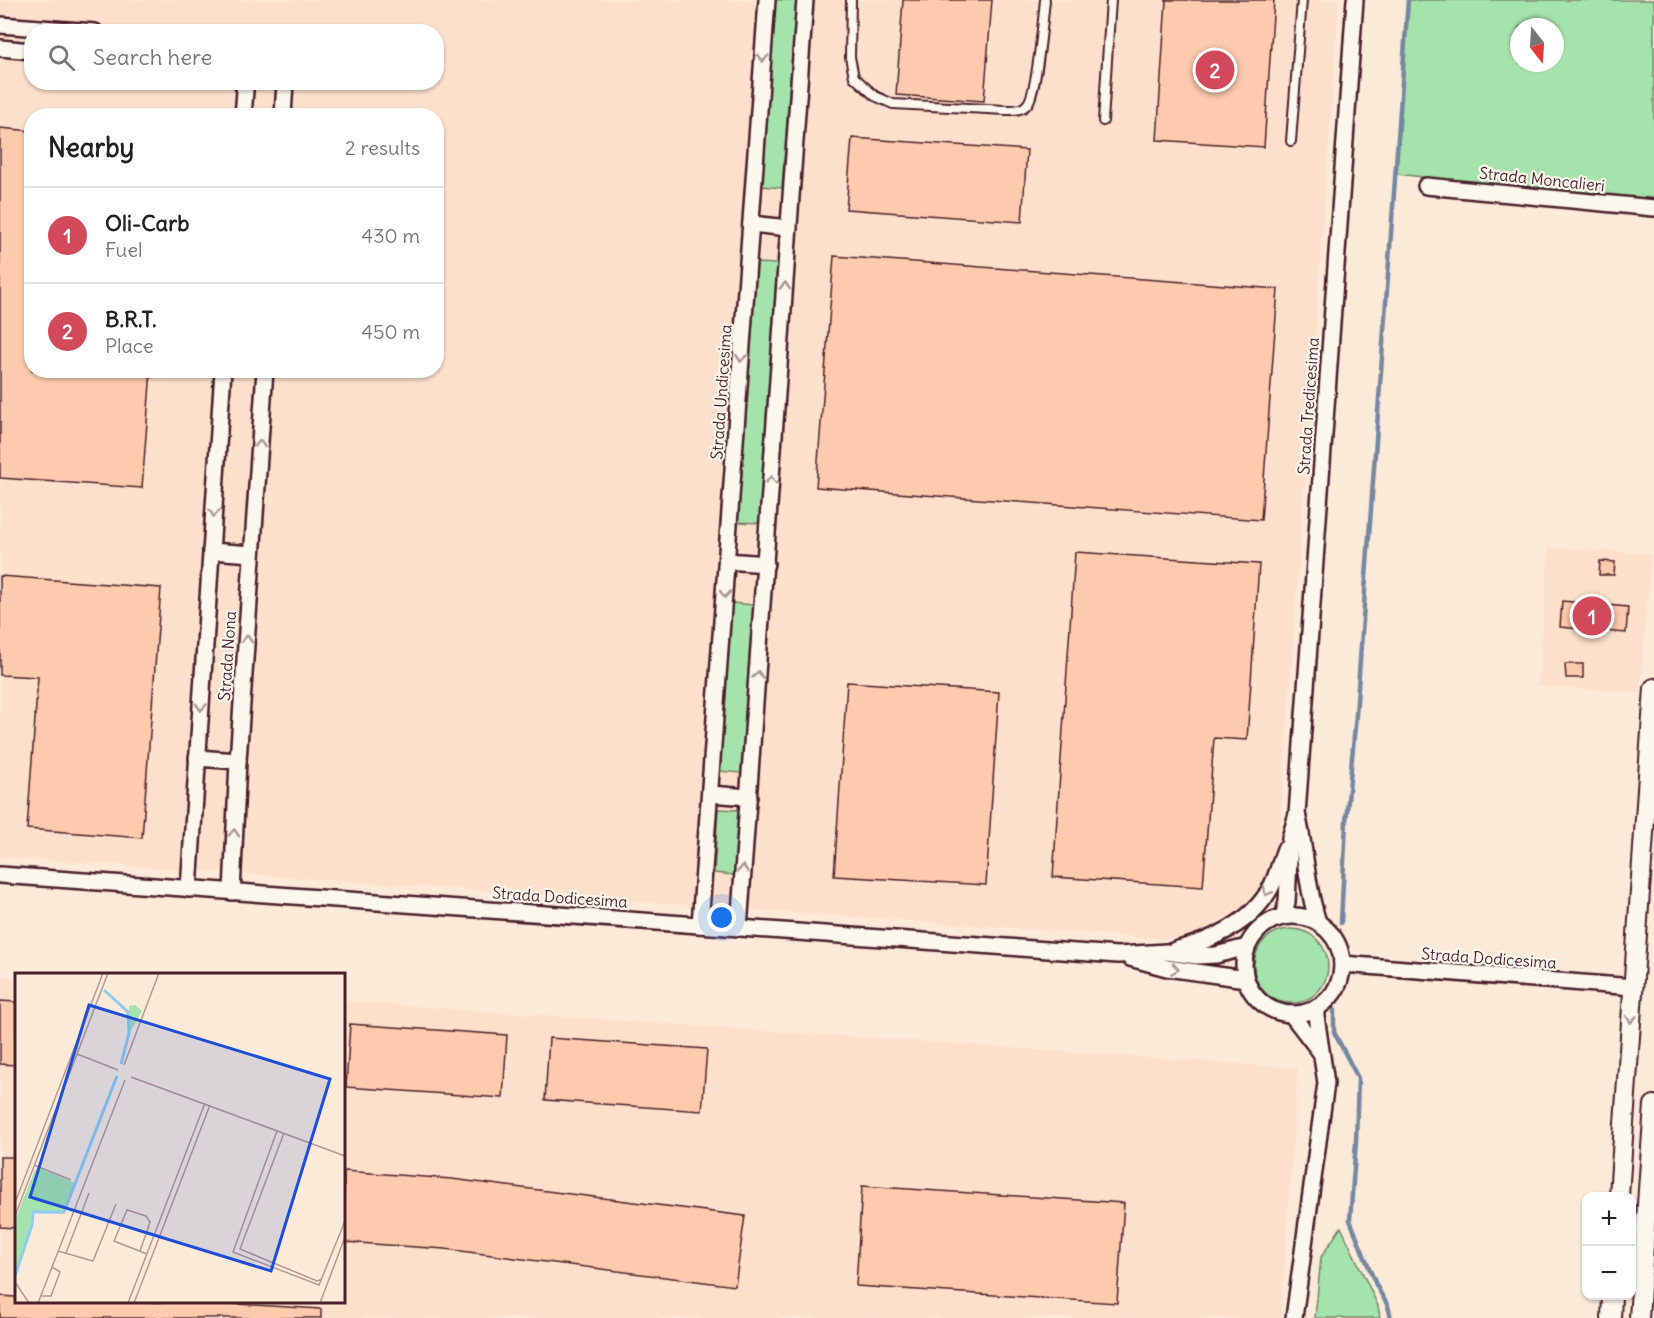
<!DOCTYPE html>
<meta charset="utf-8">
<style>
body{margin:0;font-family:Delius,sans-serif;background:#f6f6f6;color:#222}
.controls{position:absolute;right:18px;bottom:18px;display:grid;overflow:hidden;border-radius:12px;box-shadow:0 2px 4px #0004}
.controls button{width:54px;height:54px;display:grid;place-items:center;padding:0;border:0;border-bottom:2px solid #e0e0e0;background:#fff;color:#222;font:30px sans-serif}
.compass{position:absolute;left:1510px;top:18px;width:54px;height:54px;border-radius:50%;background:#fff;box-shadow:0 2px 4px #0004;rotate:163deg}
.you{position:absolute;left:722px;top:918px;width:21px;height:21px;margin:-15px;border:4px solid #fff;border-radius:50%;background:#1a73e8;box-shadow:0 0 0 9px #1a73e833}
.badge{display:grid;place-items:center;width:39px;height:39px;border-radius:50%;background:#d1495b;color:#fff;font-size:20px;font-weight:700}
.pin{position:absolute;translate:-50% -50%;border:3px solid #fff;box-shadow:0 2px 6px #0006}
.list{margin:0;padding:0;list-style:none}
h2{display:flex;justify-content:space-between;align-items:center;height:78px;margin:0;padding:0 24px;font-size:26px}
h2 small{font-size:20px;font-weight:400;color:#767676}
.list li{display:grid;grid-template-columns:39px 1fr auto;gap:18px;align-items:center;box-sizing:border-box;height:96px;padding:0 24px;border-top:2px solid #e0e0e0}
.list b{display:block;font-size:22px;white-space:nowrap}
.list p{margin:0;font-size:20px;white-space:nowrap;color:#767676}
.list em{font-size:20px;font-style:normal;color:#767676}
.icon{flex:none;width:33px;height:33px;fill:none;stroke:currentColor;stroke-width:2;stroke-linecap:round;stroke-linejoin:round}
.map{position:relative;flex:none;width:1654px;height:1318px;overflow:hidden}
.search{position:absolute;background:#fff;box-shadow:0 2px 4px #0004;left:24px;top:24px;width:420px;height:66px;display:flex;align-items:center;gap:15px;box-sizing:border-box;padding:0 21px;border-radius:24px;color:#767676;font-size:22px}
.panel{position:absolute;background:#fff;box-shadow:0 2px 4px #0004;left:24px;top:108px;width:420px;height:270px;border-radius:24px}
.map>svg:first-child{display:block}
.built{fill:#fde0cc;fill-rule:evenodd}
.green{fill:#a4e3ab;stroke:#77816b;stroke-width:1.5;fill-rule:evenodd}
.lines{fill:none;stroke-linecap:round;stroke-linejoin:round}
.stream{stroke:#7487a1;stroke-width:4.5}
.building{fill:#fecaae;stroke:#4a1f2b;stroke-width:1.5}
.service-casing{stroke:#4a1f2b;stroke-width:12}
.minor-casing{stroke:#4a1f2b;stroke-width:20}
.tertiary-casing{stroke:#4a1f2b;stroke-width:22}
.service{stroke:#fbf7ec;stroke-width:8}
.minor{stroke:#fbf7ec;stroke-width:15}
.tertiary{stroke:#fbf7ec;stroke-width:18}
.oneway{stroke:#ab9695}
.labels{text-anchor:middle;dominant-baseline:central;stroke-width:4.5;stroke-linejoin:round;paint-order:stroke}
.street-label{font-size:16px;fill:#4a1f2b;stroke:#fbf7ec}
.inset-river{fill:none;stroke:#90ccf0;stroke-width:3}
.inset-road{fill:none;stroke:#b59993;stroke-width:1.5}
.view{fill:#1d4ed8;fill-opacity:0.15;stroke:#1d4ed8;stroke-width:3}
.inset-edge{fill:none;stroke:#4a1f2b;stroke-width:3}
</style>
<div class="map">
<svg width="1654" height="1318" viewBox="0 0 1654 1318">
<rect width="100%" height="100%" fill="#fcead9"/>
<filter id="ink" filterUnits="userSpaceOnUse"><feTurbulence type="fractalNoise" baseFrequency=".0167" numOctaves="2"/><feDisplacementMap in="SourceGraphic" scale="12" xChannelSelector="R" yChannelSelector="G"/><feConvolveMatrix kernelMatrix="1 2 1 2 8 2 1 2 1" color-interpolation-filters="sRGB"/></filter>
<g filter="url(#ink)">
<g class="built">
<path d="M0 0H1339L1279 844 1275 863 1257 898 1230 922 1190 937 1167 939 0 857ZM32 32H436V82H32ZM32 116H436V370H32Z"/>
<polygon points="1549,547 1651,554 1640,693 1538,686"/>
<polygon points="0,976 16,977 16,1302 344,1302 344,1001 1298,1068 1281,1318 0,1318"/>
</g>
<g class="green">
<polygon points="775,0 796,0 782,188 762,186"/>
<path d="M1408 0H1654V202H1642L1397 174ZM1519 27H1555V63H1519Z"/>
<polygon points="757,263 777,264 759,523 738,522"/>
<polygon points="732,603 753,605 741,773 720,771"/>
<polygon points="718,809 738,810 734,875 714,873"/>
<circle cx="1291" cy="966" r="37"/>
<polygon points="1341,1227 1378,1306 1380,1318 1315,1318 1321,1257"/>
</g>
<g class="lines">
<g class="stream">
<polyline points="1341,923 1346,822 1356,715 1408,0"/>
<polyline points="1334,1009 1334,1032 1358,1078 1356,1142 1350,1220 1376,1285 1388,1306 1391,1318"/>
</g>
</g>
<g class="building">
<polygon points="903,0 992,0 984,101 896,95"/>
<polygon points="1166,0 1274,0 1264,147 1157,140"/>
<polygon points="0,128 32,131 32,370 151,370 142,488 0,478"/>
<polygon points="852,138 1027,150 1022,222 846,209"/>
<polygon points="834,256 1278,289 1261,520 816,487"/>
<polygon points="1075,552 1259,564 1247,740 1214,738 1203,887 1053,877"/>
<polygon points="1600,561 1615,562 1614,575 1599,575"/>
<polygon points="0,576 161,588 142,838 27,829 38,677 0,675"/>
<polygon points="1562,601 1628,607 1626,633 1560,627"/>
<polygon points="1565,664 1583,664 1583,678 1566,678"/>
<polygon points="847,682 999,692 986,885 834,876"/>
<polygon points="0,1001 16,1002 16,1065 0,1064"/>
<polygon points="350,1024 507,1035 503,1098 346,1087"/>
<polygon points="549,1038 707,1049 702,1111 545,1100"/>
<polygon points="0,1157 16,1157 16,1228 0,1227"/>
<polygon points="344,1171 452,1179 745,1216 735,1286 445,1249 344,1242"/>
<polygon points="862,1186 1124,1203 1117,1303 856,1286"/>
<polygon points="0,1296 16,1297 16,1302 203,1302 321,1309 321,1318 0,1318"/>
</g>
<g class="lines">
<g class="service-casing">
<g id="service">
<path d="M851 0 850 57 854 77 875 96 893 104 1006 110C1014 110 1023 111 1028 103 1037 91 1043 19 1045 0"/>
<polyline points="1103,121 1111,0"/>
<polyline points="1291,141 1302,0"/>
</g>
</g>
<g class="minor-casing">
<g id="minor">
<polyline points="0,25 95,32"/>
<polyline points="0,48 32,51"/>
<polyline points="242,82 245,91 243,116"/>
<polyline points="283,116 285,82"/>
<polyline points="1426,186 1654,208"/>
<polyline points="751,224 789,228"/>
<polyline points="211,551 252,554"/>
<polyline points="727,561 766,564"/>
<polyline points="197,758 238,761"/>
<polyline points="710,794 749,797"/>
<path d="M1297 814C1306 850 1306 887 1318 922"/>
<polyline points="0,875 1118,955 1166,952 1197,956 1216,955 1247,947"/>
<polyline points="189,889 223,370"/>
<polyline points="232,892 238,761 265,370"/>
<circle cx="1293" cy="965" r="49"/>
<polyline points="1283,917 1287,902 1290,838 1297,814 1355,0"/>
<polyline points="700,925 767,0"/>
<polyline points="739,928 805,0"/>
<path d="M1175 950C1213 940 1250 924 1270 889 1277 877 1280 862 1285 849"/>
<polyline points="1130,958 1167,968 1246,979"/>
<polyline points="1342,964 1633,987"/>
<polyline points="1291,1014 1321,1053"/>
<polyline points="1294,1318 1326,1083 1317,1023 1317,1007"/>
</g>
</g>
<g class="tertiary-casing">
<g id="tertiary">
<polyline points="1619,1196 1654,688"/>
<polyline points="1611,1318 1612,1296"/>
<polyline points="1639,1318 1654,1105"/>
</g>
</g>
<use href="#service" class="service"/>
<use href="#minor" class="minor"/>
<use href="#tertiary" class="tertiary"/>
</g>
<defs><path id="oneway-chevron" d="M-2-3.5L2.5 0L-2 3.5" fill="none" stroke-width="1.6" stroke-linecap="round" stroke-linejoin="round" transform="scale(1.5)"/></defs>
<g class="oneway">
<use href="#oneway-chevron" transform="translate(763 58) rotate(94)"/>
<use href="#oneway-chevron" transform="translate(785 286) rotate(-86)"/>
<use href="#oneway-chevron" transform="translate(741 358) rotate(94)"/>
<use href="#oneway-chevron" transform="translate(260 444) rotate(-86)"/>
<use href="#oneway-chevron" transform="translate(771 480) rotate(-86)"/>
<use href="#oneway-chevron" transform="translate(214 513) rotate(94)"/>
<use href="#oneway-chevron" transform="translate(725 594) rotate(94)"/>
<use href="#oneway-chevron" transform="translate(247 639) rotate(-86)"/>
<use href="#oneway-chevron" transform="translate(758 675) rotate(-86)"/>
<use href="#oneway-chevron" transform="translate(201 707) rotate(94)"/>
<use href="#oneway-chevron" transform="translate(234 833) rotate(-87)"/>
<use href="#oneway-chevron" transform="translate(743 869) rotate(-86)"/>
<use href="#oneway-chevron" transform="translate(1267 892) rotate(121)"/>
<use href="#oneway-chevron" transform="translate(1175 969) rotate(8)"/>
<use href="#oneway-chevron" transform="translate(1631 1019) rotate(94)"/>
</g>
</g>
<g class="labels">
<g class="street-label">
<text transform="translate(1542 179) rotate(6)">Strada Moncalieri</text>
<text transform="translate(721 392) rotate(-86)">Strada Undicesima</text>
<text transform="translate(1308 406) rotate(-86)">Strada Tredicesima</text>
<text transform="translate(227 656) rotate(-86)">Strada Nona</text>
<text transform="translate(560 897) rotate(4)">Strada Dodicesima</text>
<text transform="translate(1489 958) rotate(4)">Strada Dodicesima</text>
</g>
</g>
<g transform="translate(15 973)">
<rect width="330" height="330" fill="#fcead9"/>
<path d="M120 32 127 38 115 59 114 33ZM24 195 60 210 48 241 29 238 16 241 17 252 0 301V247L20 197Z" fill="#a4e3ab"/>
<path class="inset-river" d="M89 17 113 39 114 60 106 91M0 303 17 252 18 239H49L102 103"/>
<path class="inset-road" d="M62 81 103 97M109 92 144 0M116 104 330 183M262 158 218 279 304 312 330 248M269 160 225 276 302 308 307 306M19 192 56 207M0 230 88 0M0 243 93 0M43 278 78 288 101 231M125 278 135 249 131 243 112 237 99 268 132 281M51 280 74 220M0 309 14 330M25 323H36L45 299 37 294M23 330 110 107M113 330 190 130M119 330 195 132M305 330 330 264"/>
<path class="view" d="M74 32 315 106 256 298 15 224Z"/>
<rect width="330" height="330" class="inset-edge"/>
</g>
</svg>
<div class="controls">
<button>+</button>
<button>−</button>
</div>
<svg class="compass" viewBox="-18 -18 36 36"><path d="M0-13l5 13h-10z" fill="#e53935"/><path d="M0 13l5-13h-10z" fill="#767676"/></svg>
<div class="you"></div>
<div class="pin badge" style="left:1592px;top:616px">1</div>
<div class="pin badge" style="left:1215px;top:70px">2</div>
<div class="search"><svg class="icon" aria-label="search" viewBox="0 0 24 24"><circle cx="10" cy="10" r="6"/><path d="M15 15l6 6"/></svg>Search here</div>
<section class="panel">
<h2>Nearby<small>2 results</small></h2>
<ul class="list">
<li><span class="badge">1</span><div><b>Oli-Carb</b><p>Fuel</p></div><em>430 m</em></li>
<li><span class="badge">2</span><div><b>B.R.T.</b><p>Place</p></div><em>450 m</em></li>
</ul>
</section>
</div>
